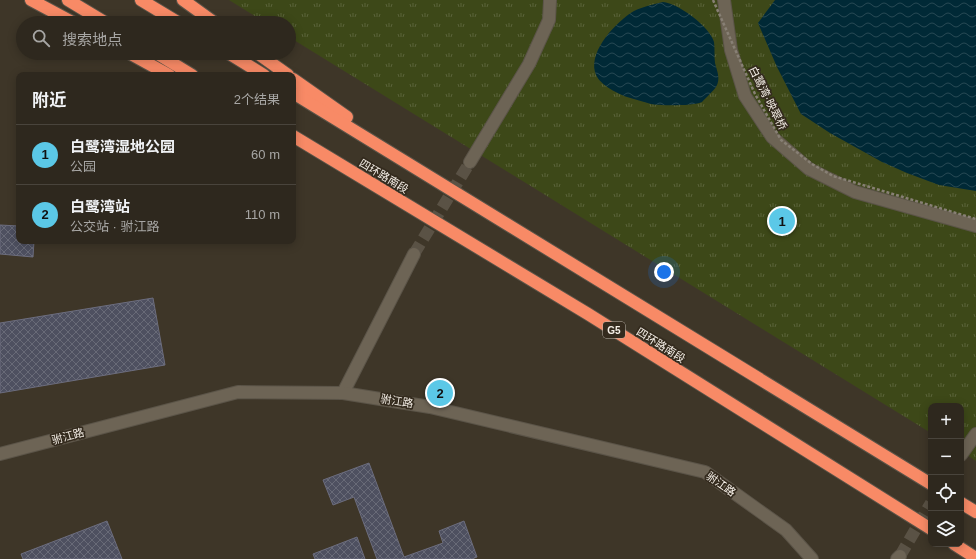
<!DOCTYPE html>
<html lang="zh">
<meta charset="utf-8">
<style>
body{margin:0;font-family:Arial,"Noto Sans SC",sans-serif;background:#363027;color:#f1f3f6}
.controls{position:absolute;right:12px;bottom:12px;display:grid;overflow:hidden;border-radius:8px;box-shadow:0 2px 10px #0003}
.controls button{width:36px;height:36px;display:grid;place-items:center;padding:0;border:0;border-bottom:1px solid #49443c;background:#2e281e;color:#f1f3f6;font:20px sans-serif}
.you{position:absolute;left:664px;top:272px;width:14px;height:14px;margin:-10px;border:3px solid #fff;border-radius:50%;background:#1a73e8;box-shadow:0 0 0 6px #1a73e833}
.badge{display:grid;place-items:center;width:26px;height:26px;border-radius:50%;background:#5bc8e7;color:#111;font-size:13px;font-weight:700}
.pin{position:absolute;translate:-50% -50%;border:2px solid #fff;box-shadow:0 1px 4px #0006}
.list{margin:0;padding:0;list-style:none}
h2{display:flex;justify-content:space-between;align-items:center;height:52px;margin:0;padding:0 16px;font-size:17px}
h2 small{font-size:13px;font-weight:400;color:#a7a6a4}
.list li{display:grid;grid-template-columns:26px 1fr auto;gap:12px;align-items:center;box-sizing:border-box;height:60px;padding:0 16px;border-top:1px solid #49443c}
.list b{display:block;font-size:15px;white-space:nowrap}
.list p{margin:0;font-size:13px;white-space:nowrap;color:#a7a6a4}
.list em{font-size:13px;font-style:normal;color:#a7a6a4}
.icon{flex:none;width:22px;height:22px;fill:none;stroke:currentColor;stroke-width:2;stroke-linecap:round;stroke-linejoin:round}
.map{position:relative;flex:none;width:976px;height:559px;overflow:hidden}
.search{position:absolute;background:#2e281e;box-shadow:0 2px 10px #0003;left:16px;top:16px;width:280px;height:44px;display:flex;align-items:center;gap:10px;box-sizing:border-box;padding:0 14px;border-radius:22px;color:#a7a6a4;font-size:15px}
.panel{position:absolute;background:#2e281e;box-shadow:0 2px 10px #0003;left:16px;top:72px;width:280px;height:172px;border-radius:8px}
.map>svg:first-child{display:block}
.grass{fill:url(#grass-tufts)}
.water{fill:url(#water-waves)}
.building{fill:url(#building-cross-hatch);stroke:#6c6d7e}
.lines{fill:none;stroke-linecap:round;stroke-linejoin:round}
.minor-tunnel{stroke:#5a5245;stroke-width:12;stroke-dasharray:12 6;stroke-linecap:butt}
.minor-casing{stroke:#5b5448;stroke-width:14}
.highway-casing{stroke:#5b5448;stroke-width:14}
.minor{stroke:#6d6455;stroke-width:12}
.highway{stroke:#f88a66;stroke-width:12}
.path-bridge{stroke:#888075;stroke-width:2.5;stroke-dasharray:3 2;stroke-linecap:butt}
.labels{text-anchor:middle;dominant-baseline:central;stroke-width:3.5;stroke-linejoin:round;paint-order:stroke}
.shield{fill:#342b1e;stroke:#bcb5ab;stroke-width:1}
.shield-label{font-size:10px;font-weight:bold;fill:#f6f0e8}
.street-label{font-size:11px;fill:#f6f0e8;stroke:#342b1e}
</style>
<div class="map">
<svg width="976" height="559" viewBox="0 0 976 559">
<defs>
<pattern id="grass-tufts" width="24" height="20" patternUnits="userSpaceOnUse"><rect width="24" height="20" fill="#3d4818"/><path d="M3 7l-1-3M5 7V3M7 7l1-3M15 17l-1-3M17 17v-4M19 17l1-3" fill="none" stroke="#5a633a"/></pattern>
<pattern id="water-waves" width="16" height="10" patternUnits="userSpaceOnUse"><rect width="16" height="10" fill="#002936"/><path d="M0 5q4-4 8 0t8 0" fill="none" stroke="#264853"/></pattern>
<pattern id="building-cross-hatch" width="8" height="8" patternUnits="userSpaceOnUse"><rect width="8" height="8" fill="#4e5060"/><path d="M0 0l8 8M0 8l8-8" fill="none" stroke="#686a77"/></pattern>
</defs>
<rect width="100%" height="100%" fill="#3e3628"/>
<polygon class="grass" points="229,0 976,0 976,461 961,451 961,406 931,406 931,433 289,37 289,23 266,23"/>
<g class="water">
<polygon points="775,0 976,0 976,191 939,185 907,173 882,162 830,133 801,114 777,67 758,23"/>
<path d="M663 2C678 3 710 27 714 42 715 48 714 56 715 63 717 71 721 79 716 87 714 90 705 99 702 102 695 106 659 106 651 104 643 102 635 99 627 97 616 93 598 84 595 72 589 50 617 21 634 11 642 7 654 4 663 2Z"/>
</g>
<g class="building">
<polygon points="0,225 19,226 19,241 34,241 33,257 0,254"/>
<polygon points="153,298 165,365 0,393 0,323"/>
<polygon points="369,463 404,557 443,543 439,531 464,521 477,557 472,559 377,559 354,497 333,505 323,480"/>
<polygon points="107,521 122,559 23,559 21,554"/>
<polygon points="357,537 365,559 315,559 313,554"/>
</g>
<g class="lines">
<g class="minor-tunnel">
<polyline points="414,254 470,162"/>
<polyline points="900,556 931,503"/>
</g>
<g class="minor-casing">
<g id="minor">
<polyline points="724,0 731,50 745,96 772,137 809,169 855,192 976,226"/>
<polyline points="470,162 529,64 549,20 550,0"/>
<polyline points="343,393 414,254"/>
<polyline points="0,454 238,392 343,393 430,407 705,472 786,530 812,559"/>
<polyline points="961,455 976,434"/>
<polyline points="897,559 900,556"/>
</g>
</g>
<g class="highway-casing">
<g id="highway">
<polyline points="31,0 74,23"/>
<polyline points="68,0 106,23"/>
<polyline points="141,0 179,23"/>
<polyline points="183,0 215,23"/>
<polyline points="129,53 169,75"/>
<polyline points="156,53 192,75"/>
<polyline points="228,53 264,75"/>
<polyline points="257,53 288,75"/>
<polyline points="293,79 347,117"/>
<polyline points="293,93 931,484"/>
<polyline points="293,136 588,314 931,529"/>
<polyline points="961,503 976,512"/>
<polyline points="954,544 976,558"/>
</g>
</g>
<use href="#minor" class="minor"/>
<use href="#highway" class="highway"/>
<polyline class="path-bridge" points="713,0 755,94 781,140 812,164 833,176 976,219"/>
</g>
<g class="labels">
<rect class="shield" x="603" y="322" width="22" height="16" rx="3"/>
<g class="shield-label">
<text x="614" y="330">G5</text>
</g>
<g class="street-label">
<text transform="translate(768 98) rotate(63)">白鹭湾·映翠桥</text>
<text transform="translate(384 176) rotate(31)">四环路南段</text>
<text transform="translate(661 345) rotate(32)">四环路南段</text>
<text transform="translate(397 401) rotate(9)">驸江路</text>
<text transform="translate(68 436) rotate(-15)">驸江路</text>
<text transform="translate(721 484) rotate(35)">驸江路</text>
</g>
</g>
</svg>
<div class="controls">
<button>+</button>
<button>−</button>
<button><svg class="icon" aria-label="locate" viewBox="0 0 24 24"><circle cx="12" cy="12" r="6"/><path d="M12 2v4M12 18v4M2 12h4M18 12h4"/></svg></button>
<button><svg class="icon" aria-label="layers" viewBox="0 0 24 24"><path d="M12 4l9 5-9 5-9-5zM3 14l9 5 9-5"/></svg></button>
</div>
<div class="you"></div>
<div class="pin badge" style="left:782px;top:221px">1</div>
<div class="pin badge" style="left:440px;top:393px">2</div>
<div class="search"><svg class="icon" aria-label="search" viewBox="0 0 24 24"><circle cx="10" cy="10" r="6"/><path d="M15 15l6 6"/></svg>搜索地点</div>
<section class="panel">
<h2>附近<small>2个结果</small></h2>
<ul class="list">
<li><span class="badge">1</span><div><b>白鹭湾湿地公园</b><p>公园</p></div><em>60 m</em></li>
<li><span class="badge">2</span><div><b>白鹭湾站</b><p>公交站 · 驸江路</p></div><em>110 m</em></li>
</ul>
</section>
</div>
